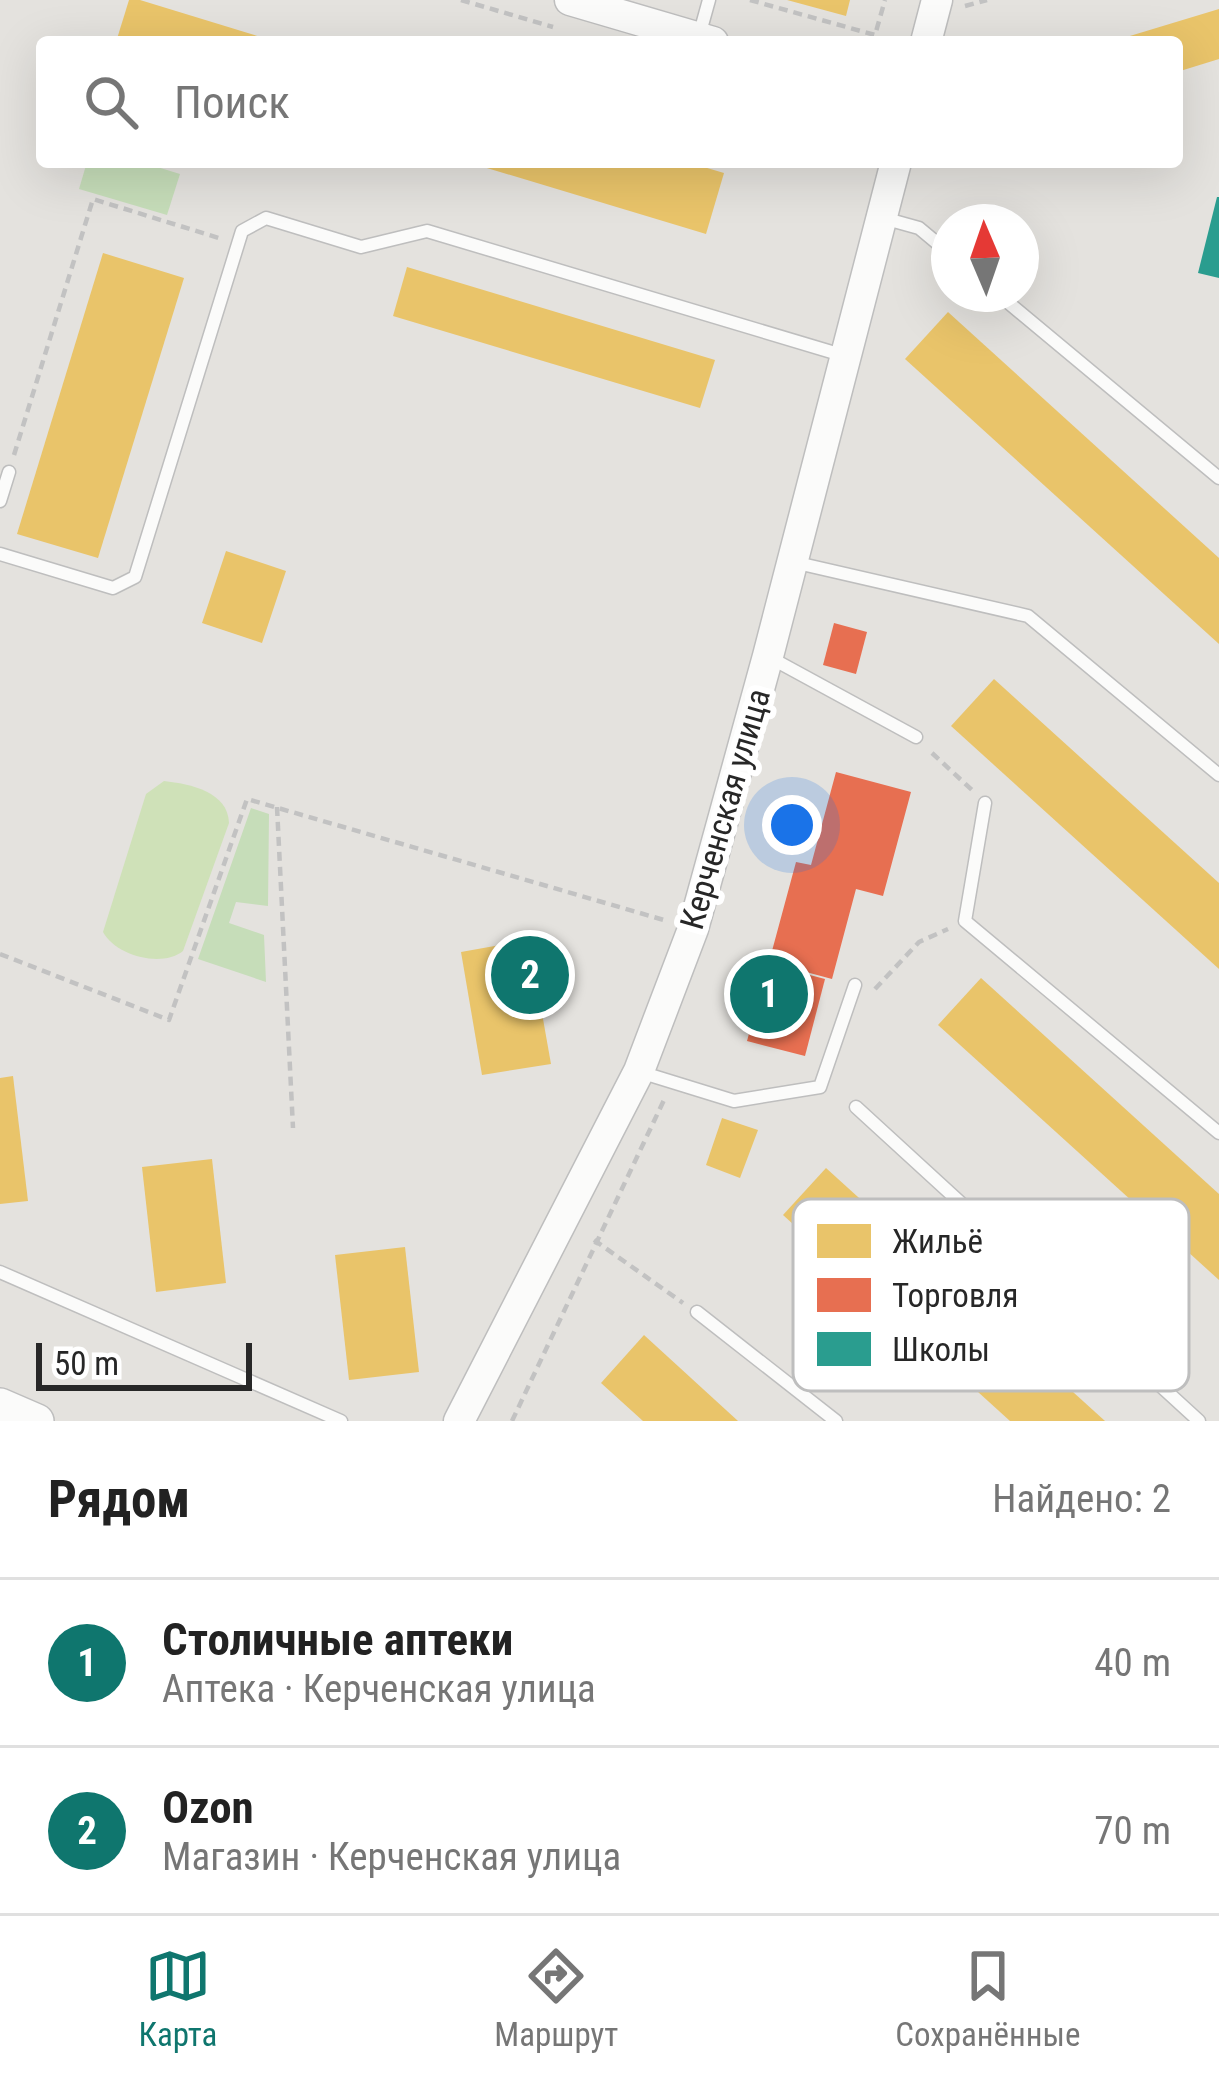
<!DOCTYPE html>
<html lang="ru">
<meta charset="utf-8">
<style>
body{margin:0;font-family:"Roboto Condensed",sans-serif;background:#f2f2f2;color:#222}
.compass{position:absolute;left:931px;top:204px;width:108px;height:108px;border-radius:50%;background:#fff;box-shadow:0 12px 48px #0002;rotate:358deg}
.scale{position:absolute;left:36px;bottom:30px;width:216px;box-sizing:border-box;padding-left:12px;border:6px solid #272727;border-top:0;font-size:33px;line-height:42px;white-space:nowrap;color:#272727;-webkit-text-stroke:9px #fff;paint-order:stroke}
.you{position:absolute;left:792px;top:825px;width:42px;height:42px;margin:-30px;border:9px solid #fff;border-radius:50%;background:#1a73e8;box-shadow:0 0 0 18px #1a73e833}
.badge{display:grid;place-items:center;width:78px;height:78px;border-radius:50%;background:#0f766e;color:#fff;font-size:39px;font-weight:700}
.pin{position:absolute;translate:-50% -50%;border:6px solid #fff;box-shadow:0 3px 12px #0006}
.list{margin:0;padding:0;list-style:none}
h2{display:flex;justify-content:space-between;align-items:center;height:156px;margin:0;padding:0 48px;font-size:51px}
h2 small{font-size:39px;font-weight:400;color:#767676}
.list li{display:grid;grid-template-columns:78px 1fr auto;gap:36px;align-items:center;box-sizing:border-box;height:168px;padding:0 48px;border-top:3px solid #e0e0e0}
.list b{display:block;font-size:45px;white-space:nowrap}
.list p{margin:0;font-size:39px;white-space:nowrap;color:#767676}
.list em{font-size:39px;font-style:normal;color:#767676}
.icon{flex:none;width:66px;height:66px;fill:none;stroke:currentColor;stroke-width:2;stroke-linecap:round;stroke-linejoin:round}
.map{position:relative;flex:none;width:1219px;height:1421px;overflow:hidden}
.search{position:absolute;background:#fff;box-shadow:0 12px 48px #0002;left:36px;right:36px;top:36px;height:132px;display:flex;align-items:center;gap:30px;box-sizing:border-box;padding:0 42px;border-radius:12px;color:#767676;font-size:45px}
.sheet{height:492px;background:#fff}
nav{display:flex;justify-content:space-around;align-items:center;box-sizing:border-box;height:168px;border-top:3px solid #e0e0e0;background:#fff;font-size:33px;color:#767676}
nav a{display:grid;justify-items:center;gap:6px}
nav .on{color:#0f766e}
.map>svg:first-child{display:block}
.green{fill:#c6ddb9}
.pitch{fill:#cfe1b8}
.homes{fill:#e9c46a}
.shops{fill:#e76f51}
.schools{fill:#2a9d8f}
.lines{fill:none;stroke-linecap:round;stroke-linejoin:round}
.service-casing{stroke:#bebebe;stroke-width:15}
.tertiary-casing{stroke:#bebebe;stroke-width:33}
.secondary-casing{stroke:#bebebe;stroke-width:36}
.path{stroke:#c2c2c2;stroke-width:4.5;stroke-dasharray:9 6;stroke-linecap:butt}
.service{stroke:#fbfbfa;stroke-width:12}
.tertiary{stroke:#fbfbfa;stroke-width:30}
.secondary{stroke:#fbfbfa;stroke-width:33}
.labels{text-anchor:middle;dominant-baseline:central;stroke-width:12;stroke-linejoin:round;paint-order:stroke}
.street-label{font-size:33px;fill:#272727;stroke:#fff}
.key{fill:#fff;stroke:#bebebe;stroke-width:3}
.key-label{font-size:33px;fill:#272727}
</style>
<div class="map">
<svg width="1219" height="1421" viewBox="0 0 1219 1421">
<rect width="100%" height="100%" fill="#e4e2de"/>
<g class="green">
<polygon points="87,162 141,162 180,174 167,215 79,189"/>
<polygon points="251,808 269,814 268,906 236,902 229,923 264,935 266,982 198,959"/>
</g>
<path class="pitch" d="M164 781C191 784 228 792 229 823L183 951C162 968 116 956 103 932L146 794Z"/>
<g class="homes">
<polygon points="129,0 140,0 277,42 116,42"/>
<polygon points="787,0 850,0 846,16"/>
<polygon points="1219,9 1219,59 1177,72 1177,42 1110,42"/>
<polygon points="467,162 687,162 724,173 706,234"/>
<polygon points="103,253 184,278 98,558 17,534"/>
<polygon points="407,267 715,360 700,408 393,316"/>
<polygon points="948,312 1219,558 1219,644 905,359"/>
<polygon points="226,551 286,571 262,643 202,623"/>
<polygon points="994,679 1219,883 1219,969 951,726"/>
<polygon points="529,940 551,1064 482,1075 461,952"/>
<polygon points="981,978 1219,1194 1219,1280 938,1025"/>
<polygon points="13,1076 28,1201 0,1204 0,1078"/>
<polygon points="722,1118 758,1130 740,1178 706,1165"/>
<polygon points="212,1159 226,1283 156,1292 142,1167"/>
<polygon points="826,1168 1105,1421 1010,1421 783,1215"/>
<polygon points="405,1247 419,1372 349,1380 335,1255"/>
<polygon points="644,1335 738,1421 643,1421 601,1383"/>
</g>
<g class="shops">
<polygon points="834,623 867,632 856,674 823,665"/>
<polygon points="836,772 911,792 883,896 856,889 832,979 769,962 796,862 811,865"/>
<polygon points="768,964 825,979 805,1056 747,1041"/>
</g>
<polygon class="schools" points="1217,197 1219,197 1219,278 1198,273"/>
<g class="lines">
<g class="service-casing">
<g id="service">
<polyline points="699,36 709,0"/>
<polyline points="883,218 919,228 949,253"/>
<polyline points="998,294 1219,478"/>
<polyline points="0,501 9,472"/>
<polyline points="0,554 113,588 135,577 242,231 266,218 361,247 427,231 845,356"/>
<polyline points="793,562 1028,616 1219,775"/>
<polyline points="769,657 916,737"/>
<polyline points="985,803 965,921 1219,1133"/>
<polyline points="640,1072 734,1101 820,1087 855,985"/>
<polyline points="856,1107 1199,1421"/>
<polyline points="0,1272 341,1421"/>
<polyline points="697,1312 836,1421"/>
</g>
</g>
<g class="tertiary-casing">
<g id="tertiary">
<polyline points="570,0 713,42"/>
<polyline points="926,42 937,0"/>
<polyline points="459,1421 639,1071 693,929 768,656 896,162"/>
</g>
</g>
<g class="secondary-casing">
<polyline id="secondary" points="0,1405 37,1421"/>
</g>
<g class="path">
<polyline points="461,0 553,27"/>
<polyline points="750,0 875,35 885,0"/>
<polyline points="965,6 987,0"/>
<polyline points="14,455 93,199 222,239"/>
<polyline points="932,753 972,790"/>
<polyline points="277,807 293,1128"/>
<polyline points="0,954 169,1020 247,799 664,920"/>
<polyline points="875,989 919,942 948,929"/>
<polyline points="594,1240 683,1303"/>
<polyline points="512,1421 664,1100"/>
</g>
<use href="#service" class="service"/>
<use href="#tertiary" class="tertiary"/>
<use href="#secondary" class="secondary"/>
</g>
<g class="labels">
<g class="street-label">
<text transform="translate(725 809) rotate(-74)">Керченская улица</text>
</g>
</g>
<rect x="793" y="1199" width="396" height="192" rx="18" class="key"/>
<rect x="817" y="1224" width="54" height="34" fill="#e9c46a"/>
<rect x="817" y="1278" width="54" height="34" fill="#e76f51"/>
<rect x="817" y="1332" width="54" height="34" fill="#2a9d8f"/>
<g class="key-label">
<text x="892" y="1253">Жильё</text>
<text x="892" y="1307">Торговля</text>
<text x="892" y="1361">Школы</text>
</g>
</svg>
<svg class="compass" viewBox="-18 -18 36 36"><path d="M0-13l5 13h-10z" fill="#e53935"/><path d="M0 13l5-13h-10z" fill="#767676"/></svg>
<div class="scale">50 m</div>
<div class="you"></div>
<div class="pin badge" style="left:769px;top:994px">1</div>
<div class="pin badge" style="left:530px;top:975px">2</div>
<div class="search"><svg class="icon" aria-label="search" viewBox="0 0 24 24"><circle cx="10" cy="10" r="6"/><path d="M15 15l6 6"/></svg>Поиск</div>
</div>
<section class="sheet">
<h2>Рядом<small>Найдено: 2</small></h2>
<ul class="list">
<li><span class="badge">1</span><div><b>Столичные аптеки</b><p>Аптека · Керченская улица</p></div><em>40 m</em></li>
<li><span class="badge">2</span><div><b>Ozon</b><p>Магазин · Керченская улица</p></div><em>70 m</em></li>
</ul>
</section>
<nav>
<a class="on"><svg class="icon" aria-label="map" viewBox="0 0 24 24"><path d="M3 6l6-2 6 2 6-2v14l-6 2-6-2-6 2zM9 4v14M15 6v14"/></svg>Карта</a>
<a><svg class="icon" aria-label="directions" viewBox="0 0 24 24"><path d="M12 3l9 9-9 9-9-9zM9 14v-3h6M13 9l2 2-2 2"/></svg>Маршрут</a>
<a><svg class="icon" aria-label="saved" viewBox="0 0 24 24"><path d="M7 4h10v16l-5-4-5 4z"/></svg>Сохранённые</a>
</nav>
